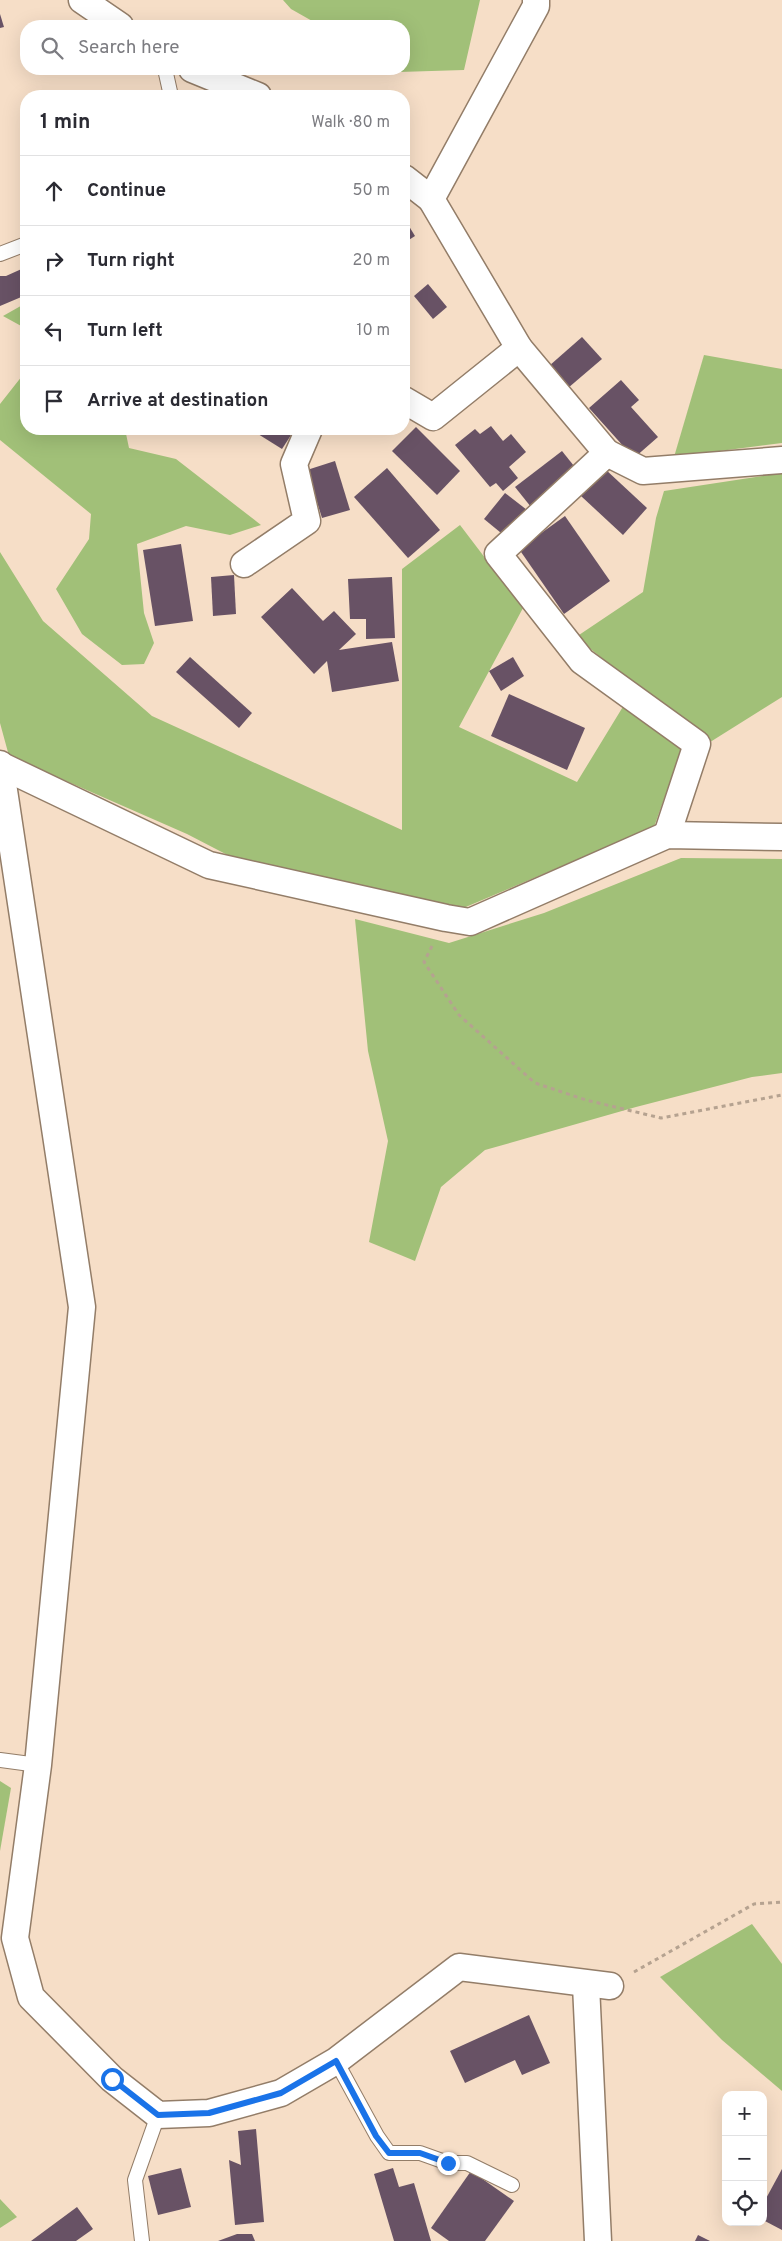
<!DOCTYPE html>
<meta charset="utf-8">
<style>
body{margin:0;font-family:Overpass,sans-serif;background:#f7f7f7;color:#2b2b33}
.controls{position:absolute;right:15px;bottom:15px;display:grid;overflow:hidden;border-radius:10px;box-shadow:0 5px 20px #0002}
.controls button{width:45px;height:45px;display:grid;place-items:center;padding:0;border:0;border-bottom:1px solid #e1e1e2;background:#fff;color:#2b2b33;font:25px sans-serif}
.stop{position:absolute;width:15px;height:15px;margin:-11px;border:4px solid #1a73e8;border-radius:50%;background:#fff}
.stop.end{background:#1a73e8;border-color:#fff;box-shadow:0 1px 5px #0008}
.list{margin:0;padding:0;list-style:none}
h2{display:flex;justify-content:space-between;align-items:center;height:65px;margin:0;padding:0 20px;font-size:21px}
h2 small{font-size:16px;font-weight:400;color:#7c7c81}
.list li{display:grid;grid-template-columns:32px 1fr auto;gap:15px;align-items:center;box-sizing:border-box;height:70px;padding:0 20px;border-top:1px solid #e1e1e2}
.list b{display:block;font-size:19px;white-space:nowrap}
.list em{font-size:16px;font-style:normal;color:#7c7c81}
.icon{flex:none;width:28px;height:28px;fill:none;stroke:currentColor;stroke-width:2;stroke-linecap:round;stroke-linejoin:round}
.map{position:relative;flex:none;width:782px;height:2241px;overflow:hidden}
.search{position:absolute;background:#fff;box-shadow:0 5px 20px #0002;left:20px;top:20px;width:390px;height:55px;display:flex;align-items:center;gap:12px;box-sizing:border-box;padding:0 18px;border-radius:20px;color:#7c7c81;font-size:19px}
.panel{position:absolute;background:#fff;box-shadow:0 5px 20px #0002;left:20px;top:90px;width:390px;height:345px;border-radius:20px}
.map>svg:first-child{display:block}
.green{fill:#a1c078}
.building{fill:#685265}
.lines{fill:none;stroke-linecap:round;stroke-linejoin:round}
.lane-casing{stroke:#937d68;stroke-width:16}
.street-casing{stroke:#937d68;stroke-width:29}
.path{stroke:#b5a290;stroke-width:3;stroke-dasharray:4 4;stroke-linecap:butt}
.lane{stroke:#fff;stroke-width:14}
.street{stroke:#fff;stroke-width:26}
.route{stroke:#1a73e8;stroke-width:6}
</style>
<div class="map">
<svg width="782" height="2241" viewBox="0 0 782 2241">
<rect width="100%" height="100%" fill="#f6dec7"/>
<g class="green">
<polygon points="283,0 480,0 464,70 399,72 394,69 404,69 404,26 321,26 291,9"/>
<polygon points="26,303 26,356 23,327 3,316"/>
<polygon points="704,355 782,369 782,443 674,457"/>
<polygon points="26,371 26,429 125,429 129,448 176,459 261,525 230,535 186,526 137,544 144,613 154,643 144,664 122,665 82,634 56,589 89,539 91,514 0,440 0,404"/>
<polygon points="782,473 782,697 707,744 576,637 643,592 656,518 664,491"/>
<polygon points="460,525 523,608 459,727 577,782 624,705 683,746 654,827 461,909 241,862 187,834 9,756 0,723 0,552 43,621 152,716 402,830 402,569"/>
<polygon points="681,858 782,859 782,1073 752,1077 636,1107 485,1150 441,1187 415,1261 369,1242 388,1141 368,1051 355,919 449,943 544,913"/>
<polygon points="0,1781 11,1788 0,1851"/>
<polygon points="752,1924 782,1964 782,2091 722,2040 660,1977"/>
<polygon points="0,2199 17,2217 0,2228"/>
</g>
<g class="building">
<polygon points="0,14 4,27 0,28"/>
<polygon points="404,218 415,236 404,243"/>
<polygon points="26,267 26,295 0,306 0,276 6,276"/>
<polygon points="428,284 447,307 433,319 414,296"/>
<polygon points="582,337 602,359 568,388 549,366"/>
<polygon points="621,380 639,400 631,407 658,437 634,458 589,408"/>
<polygon points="491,426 503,441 511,434 526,452 509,467 518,478 503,491 496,483 490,487 455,445 475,429 480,434"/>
<polygon points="416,427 460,471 437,495 392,451"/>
<polygon points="250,429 295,429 282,449"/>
<polygon points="562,451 578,471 531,507 515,487"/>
<polygon points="335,461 350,510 322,518 307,470"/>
<polygon points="387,468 440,530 408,558 354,497"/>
<polygon points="605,469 647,508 623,535 581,496"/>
<polygon points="505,493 527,510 506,537 484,519"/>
<polygon points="565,516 610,581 564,614 519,549"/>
<polygon points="181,544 193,621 155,626 143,550"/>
<polygon points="234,575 236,614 213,616 211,577"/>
<polygon points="392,577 395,638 366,639 366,619 350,619 348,579"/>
<polygon points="292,588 323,621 334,611 356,634 339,650 392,642 399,681 332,692 327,661 314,674 261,617"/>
<polygon points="190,657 252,713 239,728 176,672"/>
<polygon points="513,657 524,676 501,691 489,671"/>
<polygon points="509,694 585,728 567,770 491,736"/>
<polygon points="529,2015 550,2063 522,2075 515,2060 465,2083 450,2051"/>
<polygon points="256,2129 264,2222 235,2225 229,2160 241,2165 238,2131"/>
<polygon points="181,2168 191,2207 158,2215 148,2176"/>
<polygon points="393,2168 399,2187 414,2183 431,2241 394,2241 374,2174"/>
<polygon points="782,2169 782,2230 763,2220 763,2204"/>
<polygon points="471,2171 514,2201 485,2241 449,2241 431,2228"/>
<polygon points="77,2207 93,2229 76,2241 31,2241"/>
<polygon points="237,2234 252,2234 255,2241 218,2241"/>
<polygon points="698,2235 710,2241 695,2241"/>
</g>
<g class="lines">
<g class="lane-casing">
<g id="lane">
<polyline points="165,69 171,96"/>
<polyline points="0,254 26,244"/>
<polyline points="0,1760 38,1765"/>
<polyline points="336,2061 377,2136 389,2153 420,2153 448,2163 467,2163 512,2185"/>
<polyline points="142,2241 135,2180 158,2115"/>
</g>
</g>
<g class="street-casing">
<g id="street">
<polyline points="82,0 120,26"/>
<polyline points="536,0 536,6 431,199 519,348 607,453"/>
<polyline points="192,69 258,96"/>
<polyline points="404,178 431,199"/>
<polyline points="404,400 433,417 519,348"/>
<polyline points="244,564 307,521 294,464 309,429"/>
<polyline points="0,764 82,1307 38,1765 15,1938 31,1997 112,2079 158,2115 209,2113 281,2093 336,2061 459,1967 610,1986"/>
<polyline points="0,765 209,865 446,918 470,922 667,835 782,837"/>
<polyline points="667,835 697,744 582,661 498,554 607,453 643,471 782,460"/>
<polyline points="586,1985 598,2241"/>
</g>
</g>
<g class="path">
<polyline points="432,946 424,962 459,1015 535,1083 586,1100 661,1118 782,1095"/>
<polyline points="634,1972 754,1904 782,1902"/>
</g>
<use href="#lane" class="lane"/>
<use href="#street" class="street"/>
</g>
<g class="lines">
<polyline class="route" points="112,2079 158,2115 209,2113 281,2093 336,2061 376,2136 389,2153 420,2153 448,2163"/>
</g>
</svg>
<div class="controls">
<button>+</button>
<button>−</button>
<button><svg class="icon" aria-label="locate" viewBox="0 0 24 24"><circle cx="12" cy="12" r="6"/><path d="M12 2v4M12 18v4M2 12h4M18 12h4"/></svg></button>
</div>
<div class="stop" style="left:112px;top:2079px"></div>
<div class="stop end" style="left:448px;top:2163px"></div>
<div class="search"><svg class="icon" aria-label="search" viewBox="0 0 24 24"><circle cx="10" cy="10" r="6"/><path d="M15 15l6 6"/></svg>Search here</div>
<section class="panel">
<h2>1 min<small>Walk · 80 m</small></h2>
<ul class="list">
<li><svg class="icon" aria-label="ahead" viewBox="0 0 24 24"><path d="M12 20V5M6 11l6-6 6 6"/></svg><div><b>Continue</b></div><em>50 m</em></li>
<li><svg class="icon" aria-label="right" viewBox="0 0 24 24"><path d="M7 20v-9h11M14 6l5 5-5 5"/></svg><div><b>Turn right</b></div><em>20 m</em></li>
<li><svg class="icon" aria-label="left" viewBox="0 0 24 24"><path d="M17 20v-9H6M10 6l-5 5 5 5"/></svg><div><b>Turn left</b></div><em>10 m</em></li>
<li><svg class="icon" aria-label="arrive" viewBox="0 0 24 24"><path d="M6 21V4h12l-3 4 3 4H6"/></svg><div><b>Arrive at destination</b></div></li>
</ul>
</section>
</div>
